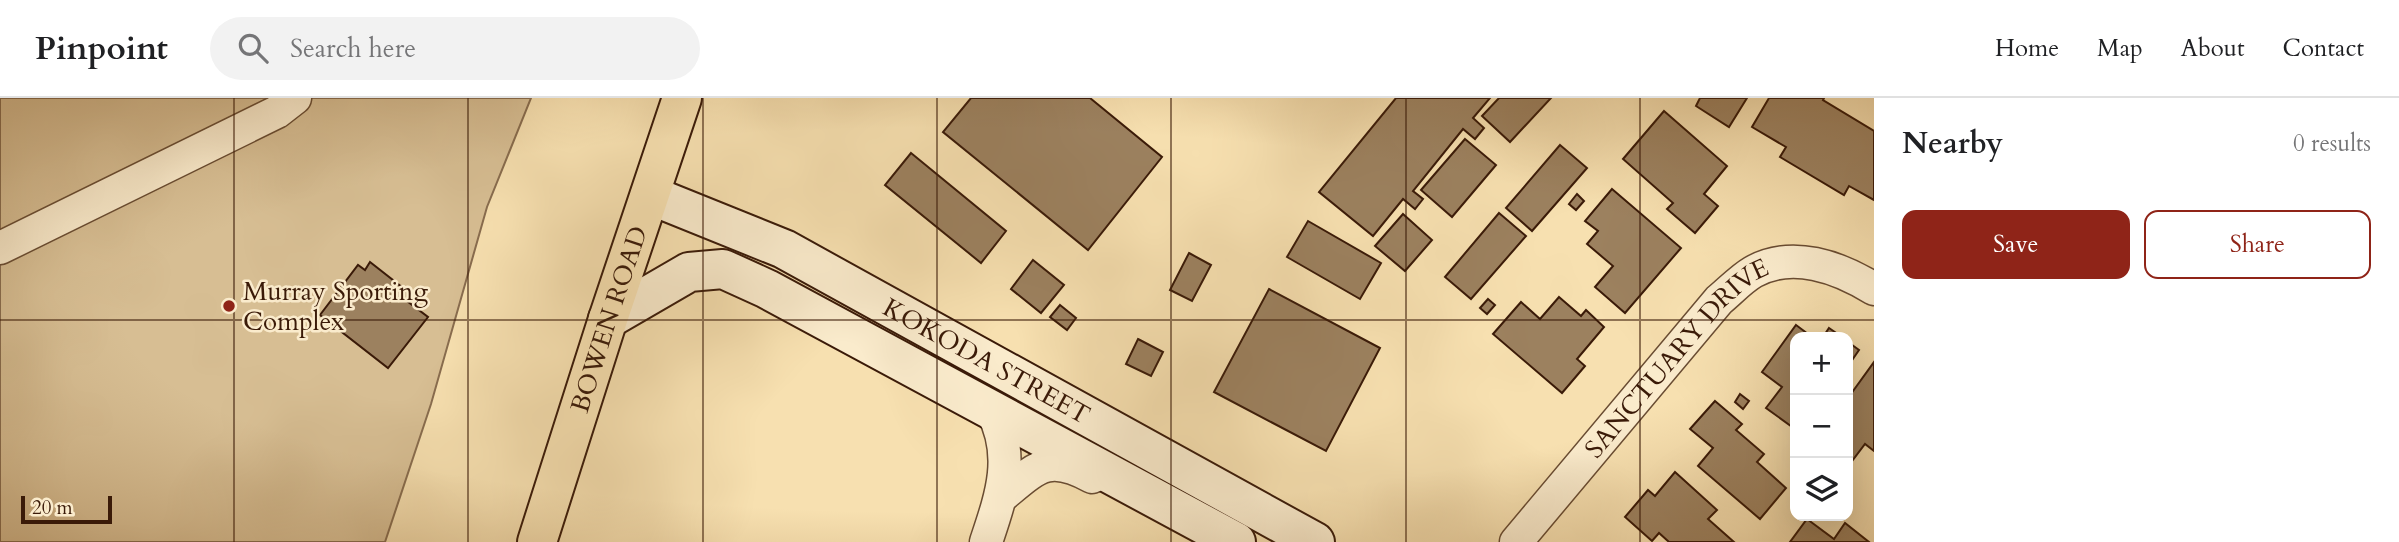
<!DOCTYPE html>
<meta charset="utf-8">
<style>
body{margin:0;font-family:Cardo,serif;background:#f2f2f2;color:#202124}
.controls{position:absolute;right:21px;bottom:21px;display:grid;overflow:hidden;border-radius:14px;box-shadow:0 7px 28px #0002}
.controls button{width:63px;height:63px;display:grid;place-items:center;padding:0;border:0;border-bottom:2px solid #e0e0e0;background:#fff;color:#202124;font:35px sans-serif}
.scale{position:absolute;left:21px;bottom:18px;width:91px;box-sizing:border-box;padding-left:7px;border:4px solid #3a1a08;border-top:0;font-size:19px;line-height:24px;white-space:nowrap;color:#3a1a08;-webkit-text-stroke:5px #faebcc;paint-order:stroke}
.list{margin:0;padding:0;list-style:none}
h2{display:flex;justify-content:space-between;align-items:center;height:91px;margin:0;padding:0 28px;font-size:30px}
h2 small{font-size:23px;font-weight:400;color:#757577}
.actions{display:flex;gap:14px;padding:21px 28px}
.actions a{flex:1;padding:16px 0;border:2px solid #8f2418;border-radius:14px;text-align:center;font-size:24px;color:#8f2418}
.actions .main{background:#8f2418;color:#fff}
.icon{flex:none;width:38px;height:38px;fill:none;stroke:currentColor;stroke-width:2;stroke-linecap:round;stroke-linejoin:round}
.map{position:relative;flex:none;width:1874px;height:444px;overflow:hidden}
header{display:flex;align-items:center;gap:42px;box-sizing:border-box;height:98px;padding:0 35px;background:#fff;border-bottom:2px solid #e0e0e0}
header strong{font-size:33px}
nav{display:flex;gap:38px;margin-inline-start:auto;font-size:24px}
.search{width:490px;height:63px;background:#f2f2f2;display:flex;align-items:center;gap:18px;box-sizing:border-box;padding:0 24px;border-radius:38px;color:#757577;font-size:26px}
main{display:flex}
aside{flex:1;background:#fff}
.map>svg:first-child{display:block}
.green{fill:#d7be93;stroke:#886c4e;stroke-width:2}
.building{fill:#9c815f;stroke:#3a1a08;stroke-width:2}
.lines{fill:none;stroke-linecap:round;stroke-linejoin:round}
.street-casing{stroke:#694c32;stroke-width:35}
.secondary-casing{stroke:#3a1a08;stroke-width:42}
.primary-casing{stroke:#3a1a08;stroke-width:42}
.street{stroke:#faebcc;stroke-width:32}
.secondary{stroke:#faebcc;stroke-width:38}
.primary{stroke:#f7e0b0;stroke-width:38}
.grid{fill:none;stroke:#3a1a08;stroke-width:2;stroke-opacity:0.55}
.poi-dot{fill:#8f2418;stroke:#faebcc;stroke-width:2.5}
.labels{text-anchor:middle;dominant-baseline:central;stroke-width:5;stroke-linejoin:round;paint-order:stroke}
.poi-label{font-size:26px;fill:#3a1a08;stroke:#faebcc;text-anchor:start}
.street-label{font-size:26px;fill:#3a1a08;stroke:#faebcc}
</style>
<header>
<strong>Pinpoint</strong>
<div class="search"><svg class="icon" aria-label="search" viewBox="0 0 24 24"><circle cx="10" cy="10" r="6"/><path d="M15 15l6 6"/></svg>Search here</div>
<nav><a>Home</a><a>Map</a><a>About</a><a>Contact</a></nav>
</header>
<main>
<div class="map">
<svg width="1874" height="444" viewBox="0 0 1874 444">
<rect width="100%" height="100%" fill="#f7e0b0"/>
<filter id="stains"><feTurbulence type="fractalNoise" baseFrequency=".00286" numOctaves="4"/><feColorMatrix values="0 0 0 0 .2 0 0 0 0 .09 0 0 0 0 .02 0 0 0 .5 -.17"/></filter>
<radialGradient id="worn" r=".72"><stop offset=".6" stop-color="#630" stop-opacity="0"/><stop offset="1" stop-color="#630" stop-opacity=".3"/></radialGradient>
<polygon class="green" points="0,0 531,0 487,109 431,306 385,444 0,444"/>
<g class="building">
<polygon points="971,0 1090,0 1162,59 1088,152 943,34"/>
<polygon points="1396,0 1490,0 1473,20 1484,30 1475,41 1463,31 1413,93 1423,101 1415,111 1403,101 1373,138 1319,94"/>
<polygon points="1499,0 1551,0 1510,44 1482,18"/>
<polygon points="1700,0 1747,0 1729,29 1696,8"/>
<polygon points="1769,0 1824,0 1823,2 1874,33 1874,102 1849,88 1844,97 1780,59 1786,49 1752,29"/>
<polygon points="1664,13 1727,68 1704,96 1718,108 1695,135 1667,111 1673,105 1623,61"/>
<polygon points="1465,41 1496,67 1452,119 1421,92"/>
<polygon points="1560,47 1587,70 1532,133 1506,110"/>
<polygon points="911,55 1006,133 981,165 885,87"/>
<polygon points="1612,91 1681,150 1625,215 1595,189 1613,168 1587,146 1598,133 1585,123"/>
<polygon points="1577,96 1584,103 1576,112 1569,106"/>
<polygon points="1499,115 1526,138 1471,201 1445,179"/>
<polygon points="1403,116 1432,142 1405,173 1375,148"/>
<polygon points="1308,123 1381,165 1360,201 1287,159"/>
<polygon points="1189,155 1211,167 1192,203 1170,192"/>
<polygon points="1033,162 1064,187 1041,215 1011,191"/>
<polygon points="370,164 412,197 407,203 428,219 388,270 320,217 358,167 365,172"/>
<polygon points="1269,191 1380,250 1326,353 1214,294"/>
<polygon points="1559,199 1581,218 1586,212 1604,229 1577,261 1585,268 1562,295 1493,236 1521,204 1540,221"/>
<polygon points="1488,201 1495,207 1487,216 1480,210"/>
<polygon points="1060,207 1076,220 1067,232 1050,219"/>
<polygon points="1796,227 1812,239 1795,239 1795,331 1766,310 1782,289 1762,274"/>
<polygon points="1829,230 1842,239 1823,239"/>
<polygon points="1138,241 1163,254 1151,278 1126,266"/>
<polygon points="1848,244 1859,252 1848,268"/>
<polygon points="1874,264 1874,353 1865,346 1849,367 1848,300"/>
<polygon points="1740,296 1749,303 1743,311 1735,304"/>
<polygon points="1715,303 1742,326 1736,332 1764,356 1757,364 1786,390 1760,421 1698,368 1713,350 1690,331"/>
<polygon points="1675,374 1717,412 1708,421 1734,444 1669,444 1659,435 1652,443 1625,419 1648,392 1655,398"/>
<polygon points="1807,421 1834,441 1845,425 1869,444 1790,444"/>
</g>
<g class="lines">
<g class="street-casing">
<g id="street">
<polyline points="0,150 277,14 295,0"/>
<path d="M1002 398C1037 369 1048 355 1092 379"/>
<path d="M986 444C1001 399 1016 358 992 313"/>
<path id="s1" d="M1516 444 1719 202C1730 193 1741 181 1753 174 1792 152 1839 169 1874 191"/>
</g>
</g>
<g class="secondary-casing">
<g id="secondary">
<path id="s2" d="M650 97 784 151 1315 444"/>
<polyline points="608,221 689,174 723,171 767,191 1236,444"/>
</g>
</g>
<g class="primary-casing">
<g id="primary">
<path id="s3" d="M537 444 608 221 682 0"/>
</g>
</g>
<use href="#street" class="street"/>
<use href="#secondary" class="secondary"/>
<use href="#primary" class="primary"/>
</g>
<path class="grid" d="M234 0V444M468 0V444M703 0V444M937 0V444M1171 0V444M1406 0V444M1640 0V444M0 222H1874"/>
<circle class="poi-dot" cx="229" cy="208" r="7"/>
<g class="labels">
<g class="poi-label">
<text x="243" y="193">Murray Sporting<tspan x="243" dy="30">Complex</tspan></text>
</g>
<g class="street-label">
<text stroke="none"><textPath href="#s3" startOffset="234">BOWEN ROAD</textPath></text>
<text stroke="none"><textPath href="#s2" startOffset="376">KOKODA STREET</textPath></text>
<text stroke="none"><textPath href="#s1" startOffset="245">SANCTUARY DRIVE</textPath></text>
</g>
</g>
<rect width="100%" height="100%" filter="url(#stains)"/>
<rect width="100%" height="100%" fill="url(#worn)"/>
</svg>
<div class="controls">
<button>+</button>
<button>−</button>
<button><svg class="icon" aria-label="layers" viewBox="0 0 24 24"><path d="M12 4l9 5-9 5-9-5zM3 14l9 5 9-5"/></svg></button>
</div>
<div class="scale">20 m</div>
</div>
<aside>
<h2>Nearby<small>0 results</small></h2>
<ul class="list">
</ul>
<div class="actions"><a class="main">Save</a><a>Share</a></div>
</aside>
</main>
